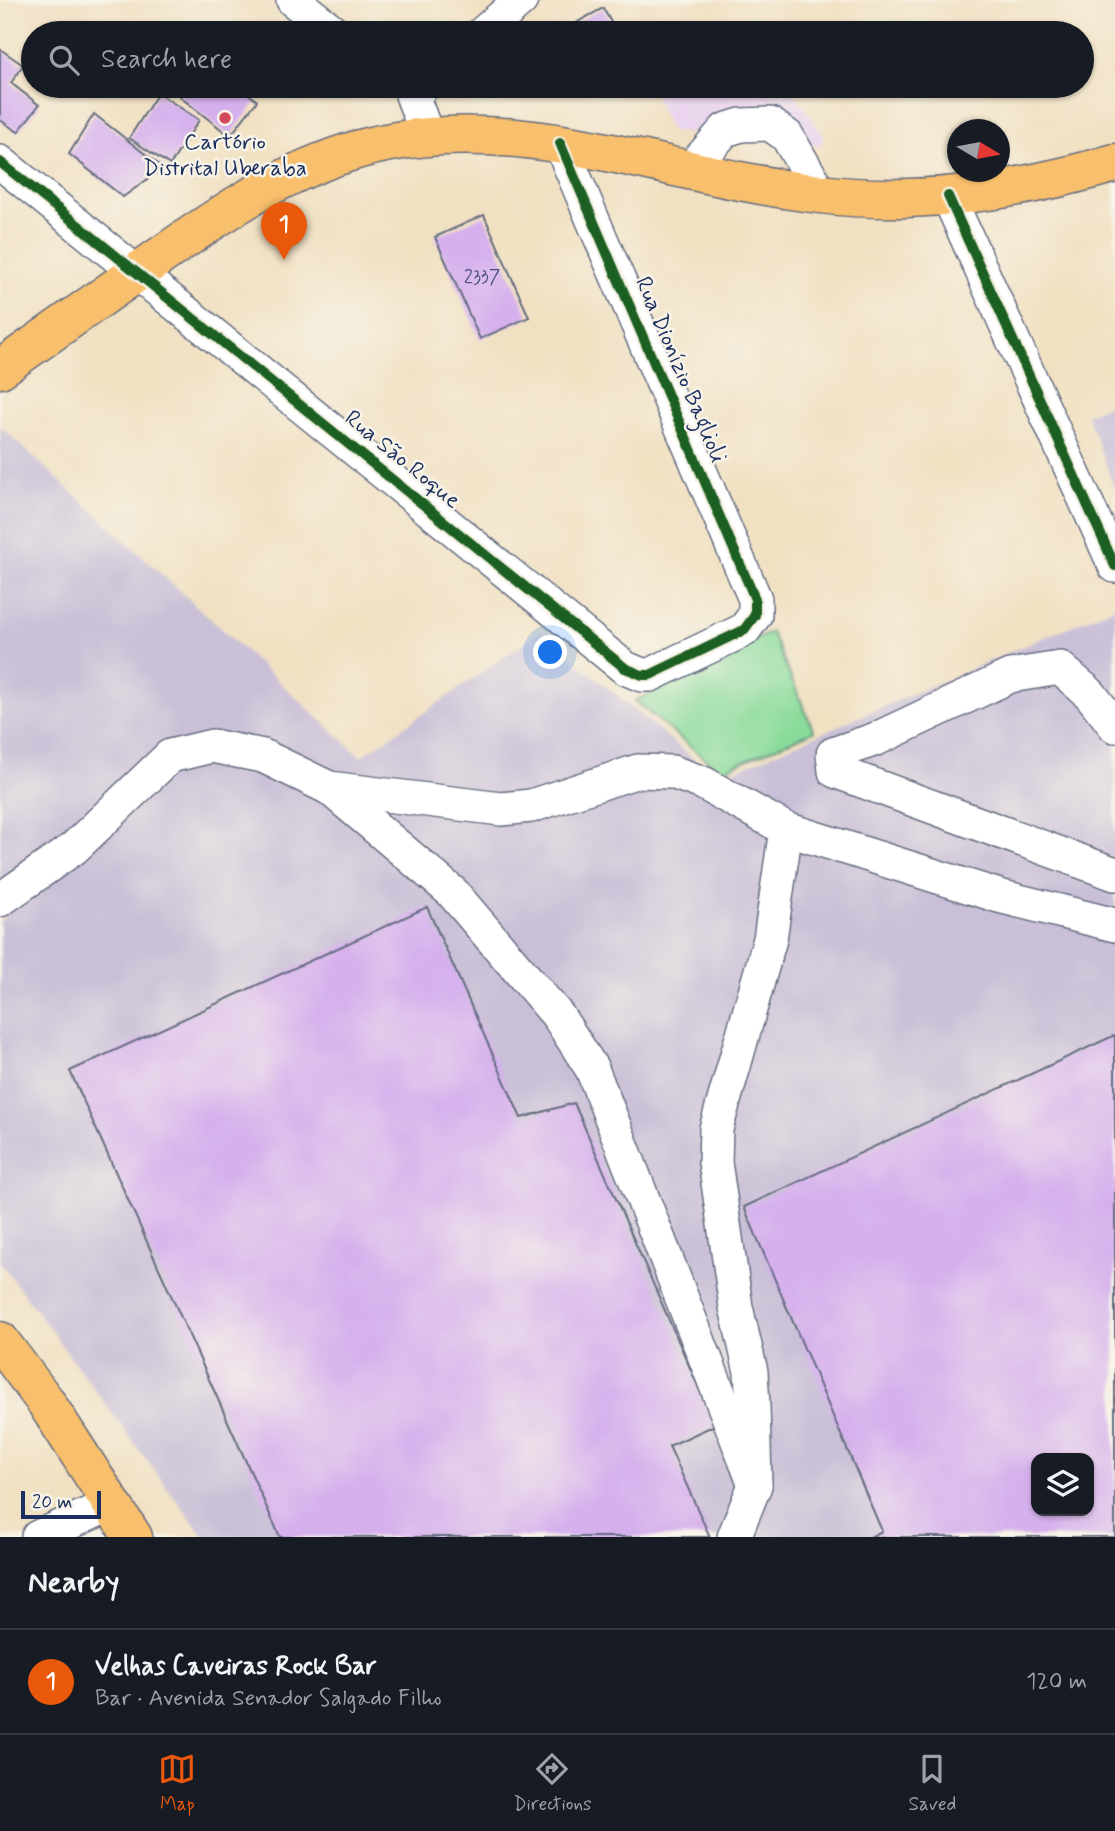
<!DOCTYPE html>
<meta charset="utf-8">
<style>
body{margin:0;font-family:Mynerve,sans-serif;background:#242831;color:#f1f3f6}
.controls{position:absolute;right:21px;bottom:21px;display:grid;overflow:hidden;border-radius:14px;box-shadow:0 2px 5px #0004}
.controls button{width:63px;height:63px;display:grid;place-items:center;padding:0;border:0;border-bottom:2px solid #363941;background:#171b24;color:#f1f3f6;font:35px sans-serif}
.compass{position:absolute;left:947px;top:119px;width:63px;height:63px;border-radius:50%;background:#171b24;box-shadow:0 2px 5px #0004;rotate:100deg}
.scale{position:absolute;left:21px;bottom:18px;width:80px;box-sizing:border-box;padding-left:7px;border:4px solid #1b2f5e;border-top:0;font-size:19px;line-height:24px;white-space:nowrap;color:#1b2f5e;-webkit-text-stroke:5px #f7f3e8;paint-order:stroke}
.you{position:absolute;left:551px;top:653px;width:24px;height:24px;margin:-18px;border:5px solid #fff;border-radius:50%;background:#1a73e8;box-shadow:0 0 0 10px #1a73e833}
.badge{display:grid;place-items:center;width:46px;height:46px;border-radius:50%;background:#ea580c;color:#fff;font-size:23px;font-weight:700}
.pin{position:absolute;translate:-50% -58px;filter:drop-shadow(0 2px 4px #0008)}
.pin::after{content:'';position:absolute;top:37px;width:24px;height:21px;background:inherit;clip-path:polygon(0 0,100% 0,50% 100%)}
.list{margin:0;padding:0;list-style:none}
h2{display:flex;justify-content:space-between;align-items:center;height:91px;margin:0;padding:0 28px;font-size:30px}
h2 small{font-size:23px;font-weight:400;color:#9ea1a6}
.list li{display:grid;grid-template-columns:46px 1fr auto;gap:21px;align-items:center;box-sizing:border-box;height:105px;padding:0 28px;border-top:2px solid #363941}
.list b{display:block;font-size:26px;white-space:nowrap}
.list p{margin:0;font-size:23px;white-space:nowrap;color:#9ea1a6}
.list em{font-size:23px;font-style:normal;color:#9ea1a6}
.icon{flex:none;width:38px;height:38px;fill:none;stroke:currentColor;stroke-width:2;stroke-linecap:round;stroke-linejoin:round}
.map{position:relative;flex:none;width:1115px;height:1537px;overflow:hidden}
.search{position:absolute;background:#171b24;box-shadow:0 2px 5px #0004;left:21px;right:21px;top:21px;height:77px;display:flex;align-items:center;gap:18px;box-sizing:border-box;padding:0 24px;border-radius:38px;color:#9ea1a6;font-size:26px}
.sheet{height:196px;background:#171b24}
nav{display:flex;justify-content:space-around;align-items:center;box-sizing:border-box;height:98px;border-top:2px solid #363941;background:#171b24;font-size:19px;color:#9ea1a6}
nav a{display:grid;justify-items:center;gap:4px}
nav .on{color:#ea580c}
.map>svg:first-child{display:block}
.built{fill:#e8d2ee}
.industrial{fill:#c9bfd7;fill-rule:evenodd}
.green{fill:#8adb9b;stroke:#52857c;stroke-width:2}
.building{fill:#d5b0ed;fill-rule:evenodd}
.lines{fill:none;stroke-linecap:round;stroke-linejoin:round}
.minor-casing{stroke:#666d81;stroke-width:36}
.major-casing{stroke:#666d81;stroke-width:41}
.minor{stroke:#fff;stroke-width:33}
.major{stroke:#f8bf6c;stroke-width:38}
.cycleway-casing{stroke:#f7f3e8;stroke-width:15}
.cycleway{stroke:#1b5e20;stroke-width:10}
.poi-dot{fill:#d1495b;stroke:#f7f3e8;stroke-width:2.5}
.labels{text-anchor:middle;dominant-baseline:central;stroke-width:5;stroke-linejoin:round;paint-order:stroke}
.number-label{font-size:19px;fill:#4a4f82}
.poi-label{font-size:23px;fill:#1b2f5e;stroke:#f7f3e8}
.street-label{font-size:23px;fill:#1b2f5e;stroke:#f7f3e8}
</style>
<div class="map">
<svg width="1115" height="1537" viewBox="0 0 1115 1537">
<rect width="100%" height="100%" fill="#f7f3e8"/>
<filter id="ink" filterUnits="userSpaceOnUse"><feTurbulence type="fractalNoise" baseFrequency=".0143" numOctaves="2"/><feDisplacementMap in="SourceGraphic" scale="14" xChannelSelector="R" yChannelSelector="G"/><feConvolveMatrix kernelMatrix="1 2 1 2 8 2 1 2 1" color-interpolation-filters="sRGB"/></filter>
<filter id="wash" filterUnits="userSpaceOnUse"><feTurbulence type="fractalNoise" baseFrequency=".00686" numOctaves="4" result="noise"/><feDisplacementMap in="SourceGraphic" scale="28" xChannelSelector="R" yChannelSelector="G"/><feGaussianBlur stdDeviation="1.57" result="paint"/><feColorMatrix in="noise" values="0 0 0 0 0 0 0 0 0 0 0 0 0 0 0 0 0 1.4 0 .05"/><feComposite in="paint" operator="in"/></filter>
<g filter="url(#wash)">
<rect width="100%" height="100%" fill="#f1e1c3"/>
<polygon class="built" points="650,86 789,86 823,135 822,146 671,131"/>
<g class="industrial">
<polygon points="1115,402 1115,490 1087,414"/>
<path d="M0 426 361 757 540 632 717 778 1115 607V1537H204L0 1262V921L6 916 0 908ZM1036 1458H1089V1511H1036Z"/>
</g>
<polygon class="green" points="771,632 814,731 720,771 635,701"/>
<g id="blocks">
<g class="building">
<polygon points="603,8 617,33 565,33 579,21"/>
<polygon points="0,49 23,65 11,83 39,105 18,132 0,120"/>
<polygon points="188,86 239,86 257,101 230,136 180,97"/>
<polygon points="569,86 643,86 627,95"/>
<polygon points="158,93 199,120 170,165 129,138"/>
<polygon points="94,114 163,168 123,197 69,154"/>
<polygon points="484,215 529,317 480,339 435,237"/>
<polygon points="427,907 521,1118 574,1103 715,1425 669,1446 710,1537 280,1537 70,1071"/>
<path d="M1115 1035V1537H870L882 1531 744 1207ZM1036 1458H1089V1511H1036Z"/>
</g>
</g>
</g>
<g filter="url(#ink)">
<use href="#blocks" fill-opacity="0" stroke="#666d81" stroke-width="2"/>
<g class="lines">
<g class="minor-casing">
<g id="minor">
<polyline points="293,0 335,33"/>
<polyline points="483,33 521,0"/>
<polyline points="423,86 412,95 428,137"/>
<polyline points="0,162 625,668 642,675 650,675 744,630 755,615 755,599 560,143"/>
<polyline points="690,170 725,130 741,125 770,124 787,136 821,195"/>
<polyline points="948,196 1115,566"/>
<polyline points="1115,726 1090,694 1060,668 1010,676 876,739 833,754 835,771 1115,874"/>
<polyline points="329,788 501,809 531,806 638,771 672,772 703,783 786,829 999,896 1115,925"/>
<polyline points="0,900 74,848 170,756 212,746 263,756 329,788 452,892 558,1016 592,1069 755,1485"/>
<polyline points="38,1537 111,1504"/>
<polyline points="734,1537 755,1485 753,1405 751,1372 736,1307 715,1162 716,1129 770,939 786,829"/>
</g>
</g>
<g class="major-casing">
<g id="major">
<path d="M0 369C51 333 101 298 152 262 218 216 282 171 360 149 515 106 668 177 820 194 918 206 1020 191 1115 163"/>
<polyline points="0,1341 45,1401 133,1537"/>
</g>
</g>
<use href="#minor" class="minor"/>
<use href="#major" class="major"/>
<g class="cycleway-casing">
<g id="cycleway">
<polyline points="0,162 625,668 642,675 650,675 744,630 755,615 755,599 560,143"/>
<polyline points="948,196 1115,566"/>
</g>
</g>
<use href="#cycleway" class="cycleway"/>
</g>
</g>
<circle class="poi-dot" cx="225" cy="118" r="7"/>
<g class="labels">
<g class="number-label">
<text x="482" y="277">2337</text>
</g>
<g class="poi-label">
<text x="225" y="143">Cartório<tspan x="225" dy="26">Distrital Uberaba</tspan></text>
</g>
<g class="street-label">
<text transform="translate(680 370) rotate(67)">Rua Dionízio Baglioli</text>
<text transform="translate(402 460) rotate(39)">Rua São Roque</text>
</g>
</g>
</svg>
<div class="controls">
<button><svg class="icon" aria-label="layers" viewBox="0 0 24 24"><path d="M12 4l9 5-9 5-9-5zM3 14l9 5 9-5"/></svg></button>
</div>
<svg class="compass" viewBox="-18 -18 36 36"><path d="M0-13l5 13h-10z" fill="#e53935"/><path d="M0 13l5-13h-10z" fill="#9ea1a6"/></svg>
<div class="scale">20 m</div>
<div class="you"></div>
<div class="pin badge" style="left:284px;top:260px">1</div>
<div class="search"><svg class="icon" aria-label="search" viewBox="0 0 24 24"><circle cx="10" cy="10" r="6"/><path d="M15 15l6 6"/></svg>Search here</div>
</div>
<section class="sheet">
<h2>Nearby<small></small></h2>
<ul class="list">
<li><span class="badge">1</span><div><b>Velhas Caveiras Rock Bar</b><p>Bar · Avenida Senador Salgado Filho</p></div><em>120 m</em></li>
</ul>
</section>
<nav>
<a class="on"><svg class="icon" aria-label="map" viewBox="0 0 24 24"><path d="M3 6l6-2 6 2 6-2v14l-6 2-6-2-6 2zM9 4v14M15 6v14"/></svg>Map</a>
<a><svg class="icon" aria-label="directions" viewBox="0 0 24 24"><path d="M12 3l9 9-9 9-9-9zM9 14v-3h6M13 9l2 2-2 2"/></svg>Directions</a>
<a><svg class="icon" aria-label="saved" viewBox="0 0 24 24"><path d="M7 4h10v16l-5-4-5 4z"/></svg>Saved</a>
</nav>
